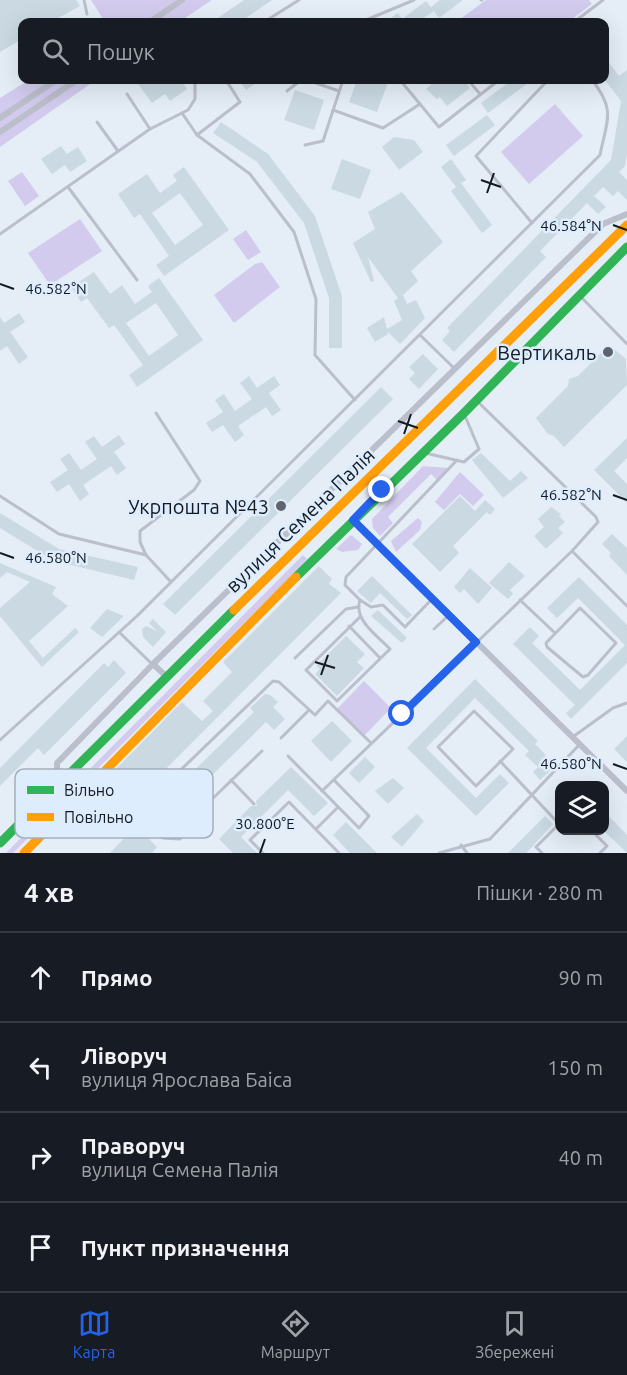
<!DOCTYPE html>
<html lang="uk">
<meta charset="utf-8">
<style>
body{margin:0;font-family:Ubuntu,sans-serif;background:#20242c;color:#f1f3f6}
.controls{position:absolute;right:18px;bottom:18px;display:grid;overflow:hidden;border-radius:12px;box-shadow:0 6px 24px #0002}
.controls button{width:54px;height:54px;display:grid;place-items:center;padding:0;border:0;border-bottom:2px solid #363941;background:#171b24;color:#f1f3f6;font:30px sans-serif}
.stop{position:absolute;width:18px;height:18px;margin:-14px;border:4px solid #2563eb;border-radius:50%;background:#fff}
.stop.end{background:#2563eb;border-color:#fff;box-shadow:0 2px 6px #0008}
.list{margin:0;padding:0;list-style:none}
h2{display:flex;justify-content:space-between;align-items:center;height:78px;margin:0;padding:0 24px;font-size:26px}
h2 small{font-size:20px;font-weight:400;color:#9ea1a6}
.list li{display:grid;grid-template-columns:39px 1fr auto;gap:18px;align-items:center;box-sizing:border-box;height:90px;padding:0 24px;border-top:2px solid #363941}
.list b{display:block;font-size:22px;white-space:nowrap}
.list p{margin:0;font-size:20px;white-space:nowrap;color:#9ea1a6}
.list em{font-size:20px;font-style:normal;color:#9ea1a6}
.icon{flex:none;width:33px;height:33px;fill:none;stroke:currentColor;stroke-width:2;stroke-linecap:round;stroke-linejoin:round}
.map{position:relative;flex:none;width:627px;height:853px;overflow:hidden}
.search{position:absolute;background:#171b24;box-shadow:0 6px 24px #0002;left:18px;right:18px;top:18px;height:66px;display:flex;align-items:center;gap:15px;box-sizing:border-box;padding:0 21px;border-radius:12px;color:#9ea1a6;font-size:22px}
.sheet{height:438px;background:#171b24}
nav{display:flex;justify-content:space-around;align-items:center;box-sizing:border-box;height:84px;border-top:2px solid #363941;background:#171b24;font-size:16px;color:#9ea1a6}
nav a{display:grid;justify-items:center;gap:3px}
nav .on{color:#2563eb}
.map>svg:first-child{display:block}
.green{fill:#d2cbed}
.building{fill:#cad9e2;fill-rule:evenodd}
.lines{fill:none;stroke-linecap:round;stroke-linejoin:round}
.lane{stroke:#bbbecb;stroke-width:3}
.street{stroke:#bbbecb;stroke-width:6}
.fast{stroke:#30b455;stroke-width:9}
.slow{stroke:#ff9f0a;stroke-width:9}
.route{stroke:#2563eb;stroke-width:8}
.ticks{fill:none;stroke:#151a20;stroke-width:2}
.poi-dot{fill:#5e646b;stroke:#deedfe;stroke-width:2}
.labels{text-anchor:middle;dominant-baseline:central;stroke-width:5;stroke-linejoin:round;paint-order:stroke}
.poi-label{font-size:20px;fill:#151a20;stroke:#deedfe;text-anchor:end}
.street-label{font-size:20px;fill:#151a20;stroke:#deedfe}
.key{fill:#deedfe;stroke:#a2aebb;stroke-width:1.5}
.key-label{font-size:16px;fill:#151a20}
.ticks-label{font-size:15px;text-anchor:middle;fill:#151a20;stroke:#deedfe;stroke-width:5;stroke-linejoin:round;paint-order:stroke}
</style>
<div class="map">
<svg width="627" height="853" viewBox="0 0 627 853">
<rect width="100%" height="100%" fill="#e5eef7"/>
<g class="green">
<polygon points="91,0 212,0 179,22 105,22"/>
<polygon points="486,0 589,0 592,4 568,22 456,22"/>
<polygon points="29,80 96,80 0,147 0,98"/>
<polygon points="555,104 583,136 529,184 501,152"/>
<polygon points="22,172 39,196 25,206 8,181"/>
<polygon points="80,219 102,251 50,285 28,253"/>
<polygon points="246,230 261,252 248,260 233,239"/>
<polygon points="262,262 280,287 234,323 214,295 255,264"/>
<polygon points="423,466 449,468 438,481 431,474 388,517 393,523 380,536 373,528 372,519"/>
<polygon points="460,472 484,495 473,506 460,494 444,510 435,502"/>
<polygon points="418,518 422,522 420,530 396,552 391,541"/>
<polygon points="351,535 362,544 358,550 342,552 336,549"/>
<polygon points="303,555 307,559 270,597 13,853 6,853"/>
<polygon points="364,681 391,708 364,736 337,709"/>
</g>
<g class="building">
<polygon points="0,0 76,0 80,6 51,22 22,22 22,39 0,52"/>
<polygon points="244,0 272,0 240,22 212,22"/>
<polygon points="440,0 463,0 439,18 431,7"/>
<polygon points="426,1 434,11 418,22 385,22 398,13 402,19"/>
<polygon points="604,56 619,76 627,70 627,154 625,166 619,172 627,180 627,200 618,191 613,196 603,187 594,196 606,207 598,214 587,203 540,251 546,257 454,352 442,340 450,331 447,328 611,160 621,101 604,79"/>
<polygon points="135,80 181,80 187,89 170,101 165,94 152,103"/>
<polygon points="239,80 261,80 246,90"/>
<polygon points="357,80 388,82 377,112 349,102"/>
<polygon points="429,80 464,80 470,88 447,106 440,97 437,99 426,89 432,84"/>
<polygon points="512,80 532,80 488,113 481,103"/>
<polygon points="295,90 324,100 314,130 284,120"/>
<polygon points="487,115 495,125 454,156 446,145"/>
<polygon points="221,122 268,154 315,216 342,296 342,348 329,348 329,298 304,223 257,162 213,133"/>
<polygon points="394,137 414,140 423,152 399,170 382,147"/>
<polygon points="61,146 67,154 78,147 87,161 70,172 65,165 52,174 41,159"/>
<polygon points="342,159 371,170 360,199 331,189"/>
<polygon points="451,159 466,180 461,183 492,225 482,233 451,191 456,187 441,167"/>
<path d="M184 167 229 230 164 276 156 265 169 256 140 214 134 218 118 194 147 174 160 193 177 181 173 175ZM180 193 203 225 175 245 152 213Z"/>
<polygon points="402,192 443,242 411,271 418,281 403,295 407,304 416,300 425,318 400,344 387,331 388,334 375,342 367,328 384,317 387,329 402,320 394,301 398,298 368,257 374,281 371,282 353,243 375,229 368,212"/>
<path d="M94 272 110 294 122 285 135 304 152 292 148 286 159 278 203 340 137 387 129 375 143 365 114 325 109 328 87 298 81 302 71 287ZM156 303 178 335 149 356 126 323Z"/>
<polygon points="19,313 25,322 10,332 28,357 19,364 7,346 0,351 0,317 4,323"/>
<polygon points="609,345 626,359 627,385 564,447 554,436 548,434 536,418 568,386 569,379 578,376"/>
<polygon points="423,354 438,369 419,389 409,379 415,373 409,367"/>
<polygon points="249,376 257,388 274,376 280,385 269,393 281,410 272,416 266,407 238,426 244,435 235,442 223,425 212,432 206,423 223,412 215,400 224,394 235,411 252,399 240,383"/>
<polygon points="381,387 393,399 175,615 163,604"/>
<polygon points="119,435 125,444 114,452 126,468 117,475 111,466 83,485 89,494 80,501 69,484 57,492 50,482 68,470 60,459 69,453 81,470 97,459 85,442 94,436 102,447"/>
<polygon points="627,438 627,458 614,471 627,484 627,503 594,470"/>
<polygon points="481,453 510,481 521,471 528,478 503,498 472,460"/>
<polygon points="460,496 475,511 485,500 495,509 490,515 487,512 453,546 459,553 440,572 412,544"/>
<polygon points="551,507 561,514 559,516 565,522 558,528 563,533 546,549 534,536 544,527 538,519"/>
<polygon points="0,513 59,549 138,567 134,580 54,561 0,528"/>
<polygon points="612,534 627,548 627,575 609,556 611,553 602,544"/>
<polygon points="509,562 525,576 510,590 513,594 508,599 489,583"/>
<polygon points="0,563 56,587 52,594 68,606 29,641 43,658 75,628 79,632 42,667 0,616 0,608 30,582 7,572 0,578"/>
<polygon points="319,566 332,579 329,584 341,593 136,799 130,793 140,783 126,768 116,778 111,774 182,702 202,721 213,711 203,701 232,672 223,662"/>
<polygon points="470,568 492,588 478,604 464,589 460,593 454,587"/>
<polygon points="372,576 412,615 407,619 380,593 371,603 357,591"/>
<polygon points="579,577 627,625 627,663 571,719 566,713 575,705 513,644 530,627 539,636 532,643 580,690 625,645 578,598 557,618 547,608"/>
<polygon points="107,609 124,616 102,637 90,628"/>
<polygon points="378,610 407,638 402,643 371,616"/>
<polygon points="153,619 166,632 153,647 143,637 142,629 146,626 157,631 149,623"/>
<polygon points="346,636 365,654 357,662 364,668 337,696 315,674 320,669 316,666"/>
<polygon points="114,660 126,673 44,755 38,748 0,786 0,768 104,663 108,667"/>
<polygon points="475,679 538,741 535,744 546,755 541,760 550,771 540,780 533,772 538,767 525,755 529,751 475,698 426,748 476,798 500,774 509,783 476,816 407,748"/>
<polygon points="265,694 270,695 278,702 273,707 285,719 274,730 266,722 174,813 183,822 172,833 159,820 155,824 143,813 157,799 161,803 214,751 254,712 250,708"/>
<polygon points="332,721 352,741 331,762 311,741"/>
<polygon points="627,736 627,762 614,749"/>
<polygon points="365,757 375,767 359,783 349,773"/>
<polygon points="291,767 328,803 314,816 288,790 241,837 257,853 233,853 219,839 251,806 257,806 256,801"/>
<polygon points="393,778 404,788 388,804 375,791"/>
<polygon points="604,811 627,835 627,853 604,831"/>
<polygon points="417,814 424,821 402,847 391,837"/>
<polygon points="545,816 553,824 532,847 526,853 508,853"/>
<polygon points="346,822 377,853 350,853 333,835"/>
<polygon points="136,826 157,847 152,853 110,853"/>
</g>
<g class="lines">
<g class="lane">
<polyline points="84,0 87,14"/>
<polyline points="481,0 482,0"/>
<polyline points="264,22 299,0"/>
<polyline points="361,22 414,0"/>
<polyline points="574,22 603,0"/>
<polyline points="307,80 339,91"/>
<polyline points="400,80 439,127 499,80"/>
<polyline points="468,80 480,94"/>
<polyline points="287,91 301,80"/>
<polyline points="127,94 150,129"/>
<polyline points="333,110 383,128 420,104"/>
<polyline points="182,113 197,135 250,174 294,232 316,299 315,355 355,400"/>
<polyline points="97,122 118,151"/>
<polyline points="197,135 240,102 226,80"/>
<polyline points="305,145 323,141 343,80"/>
<polyline points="68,187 137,280"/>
<polyline points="532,223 476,156 548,80"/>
<polyline points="0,234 150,129 188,110 195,99 195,80"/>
<polyline points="580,296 627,344"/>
<polyline points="420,335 455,369"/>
<polyline points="425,453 464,462 479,449 465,416"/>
<polyline points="0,496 59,534 146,555 171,582"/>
<polyline points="572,551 627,606"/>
<polyline points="146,555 140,542 140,531 194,490 200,481 156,413"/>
<polyline points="360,600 371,607 383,605 405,627 432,599"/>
<polyline points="520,600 554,632"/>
<polygon points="580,608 616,643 588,675 583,677 547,647 546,643"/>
<path d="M360 617 306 670 337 701 390 649C378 636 353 620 360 600L345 585 346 577 457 460"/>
<polyline points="349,626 380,658"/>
<polyline points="434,629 448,616"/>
<polyline points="119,632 152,664"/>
<polyline points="295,658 346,609 358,607"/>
<polygon points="474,711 513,749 476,786 438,747"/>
<polyline points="574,736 613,708 627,703"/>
<polyline points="281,738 309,710"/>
<path d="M0 740 137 616 600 155C607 120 616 110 592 80"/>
<polyline points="288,756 359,828 369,816 334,780"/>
<polyline points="500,761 559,824"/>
<polyline points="100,777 153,832 163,838 180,839 192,828 209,802 262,751"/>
<polyline points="231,780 254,804"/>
<polyline points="322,791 572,551 598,522 596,517 477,401"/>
<polyline points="136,813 273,681 279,682 315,715 328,701 371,743"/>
<polyline points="316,829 338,807"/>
<polyline points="591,830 607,846 600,853"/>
<polyline points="461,845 467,853"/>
<polyline points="263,853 250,840 289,802 339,853"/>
<polyline points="439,853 490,839 580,744"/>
<polyline points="542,853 536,847 559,824"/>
</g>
<g class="street">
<polyline points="150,22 182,0"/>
<polyline points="0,118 56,80"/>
<polyline points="0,132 77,80"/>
<polyline points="353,520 627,791"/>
<polyline points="153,664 167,677"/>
<polyline points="57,786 57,763 153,664 603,224 627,214"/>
</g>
<g class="fast">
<polyline points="296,577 464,413 627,247"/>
<polyline points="0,843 234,610"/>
</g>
<g class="slow">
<polyline points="234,610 627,225"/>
<polyline points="24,853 296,577"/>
</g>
</g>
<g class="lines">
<polyline class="route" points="382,490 353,520 476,642 402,714"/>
</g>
<path class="ticks" d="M481 180 501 187M487 193 494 173M613 225 627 230M0 284 14 289M398 421 418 428M404 434 411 414M613 495 627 500M0 553 14 558M315 662 335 668M321 675 328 655M613 764 627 769M260 853 265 839"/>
<g class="poi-dot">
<circle cx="608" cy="352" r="6"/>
<circle cx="281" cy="506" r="6"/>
</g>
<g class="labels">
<g class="poi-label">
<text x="596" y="352">Вертикаль</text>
<text x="269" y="506">Укрпошта №43</text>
</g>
<g class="street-label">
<text transform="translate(300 520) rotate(-44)">вулиця Семена Палія</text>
</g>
</g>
<rect x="15" y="769" width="198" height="69" rx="9" class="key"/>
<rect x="27" y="786" width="27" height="8" fill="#30b455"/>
<rect x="27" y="813" width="27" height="8" fill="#ff9f0a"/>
<g class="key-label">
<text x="64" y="796">Вільно</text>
<text x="64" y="823">Повільно</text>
</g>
<g class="ticks-label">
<text x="571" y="231">46.584°N</text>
<text x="56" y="294">46.582°N</text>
<text x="571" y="500">46.582°N</text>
<text x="56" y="563">46.580°N</text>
<text x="571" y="769">46.580°N</text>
<text x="265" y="829">30.800°E</text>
</g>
</svg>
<div class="controls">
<button><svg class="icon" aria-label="layers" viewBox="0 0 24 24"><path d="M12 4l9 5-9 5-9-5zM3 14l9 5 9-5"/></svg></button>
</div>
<div class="stop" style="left:402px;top:714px"></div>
<div class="stop end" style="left:382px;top:490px"></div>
<div class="search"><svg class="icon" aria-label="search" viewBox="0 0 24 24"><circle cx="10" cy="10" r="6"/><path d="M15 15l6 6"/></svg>Пошук</div>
</div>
<section class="sheet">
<h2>4 хв<small>Пішки · 280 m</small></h2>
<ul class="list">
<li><svg class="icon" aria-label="ahead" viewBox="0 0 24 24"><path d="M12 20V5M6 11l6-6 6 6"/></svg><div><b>Прямо</b></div><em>90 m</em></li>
<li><svg class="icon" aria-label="left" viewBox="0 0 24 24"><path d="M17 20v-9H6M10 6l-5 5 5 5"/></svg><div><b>Ліворуч</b><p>вулиця Ярослава Баіса</p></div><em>150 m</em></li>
<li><svg class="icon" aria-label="right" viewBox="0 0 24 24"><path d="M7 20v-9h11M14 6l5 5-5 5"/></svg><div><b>Праворуч</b><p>вулиця Семена Палія</p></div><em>40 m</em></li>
<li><svg class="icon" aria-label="arrive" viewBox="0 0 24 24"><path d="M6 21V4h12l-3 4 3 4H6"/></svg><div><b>Пункт призначення</b></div></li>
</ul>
</section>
<nav>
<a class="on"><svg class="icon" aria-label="map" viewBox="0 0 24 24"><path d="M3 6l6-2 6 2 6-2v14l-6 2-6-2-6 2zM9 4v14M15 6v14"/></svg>Карта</a>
<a><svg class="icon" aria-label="directions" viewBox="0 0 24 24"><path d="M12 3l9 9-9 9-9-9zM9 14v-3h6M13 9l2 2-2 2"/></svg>Маршрут</a>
<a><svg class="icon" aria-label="saved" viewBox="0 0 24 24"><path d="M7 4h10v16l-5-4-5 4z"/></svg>Збережені</a>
</nav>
